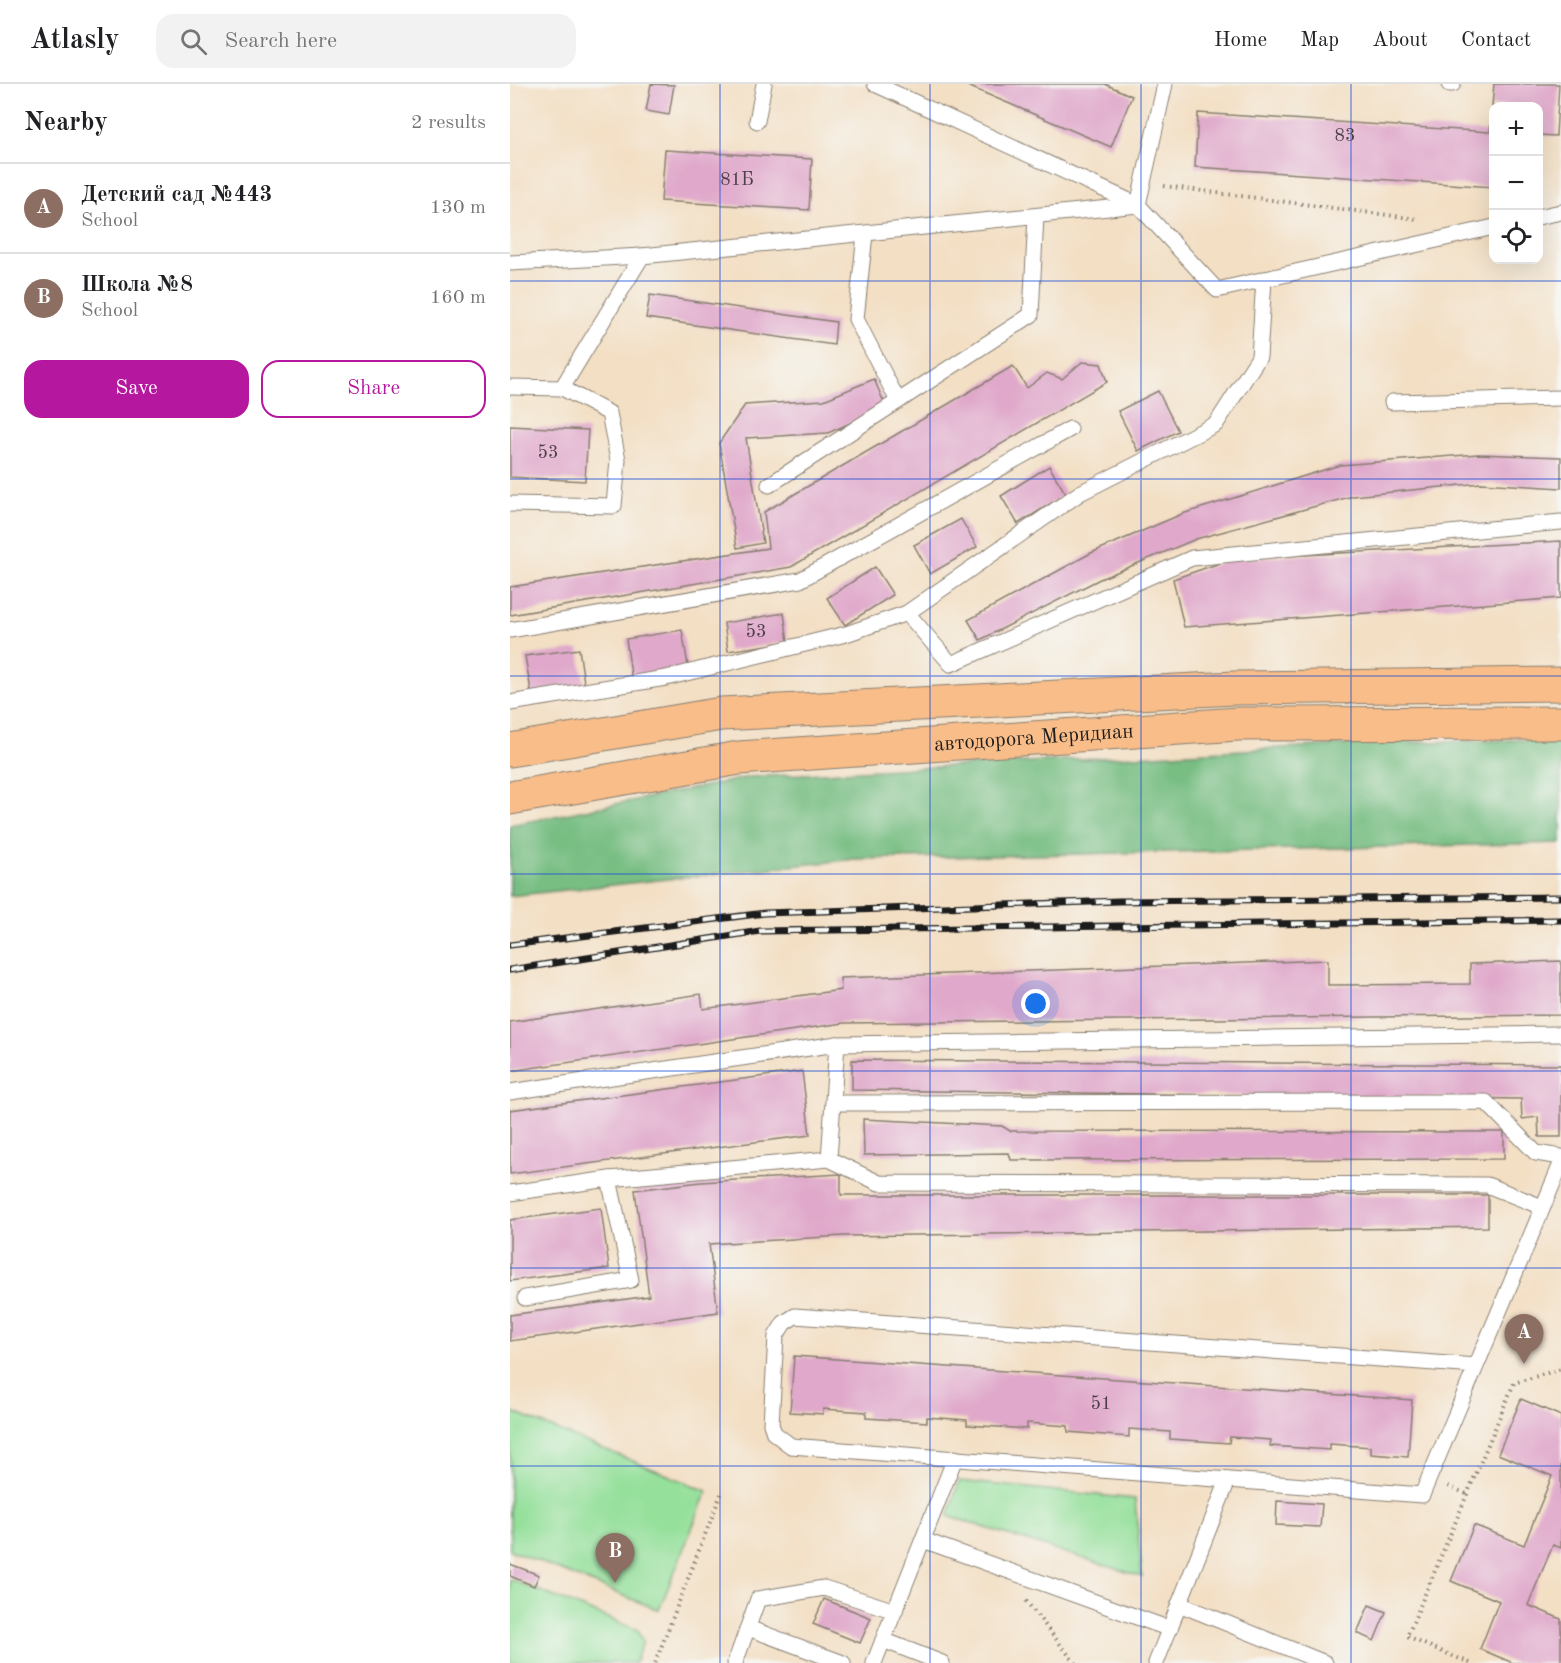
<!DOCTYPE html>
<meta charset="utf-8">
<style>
body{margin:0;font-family:"Old Standard TT",serif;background:#f2f2f2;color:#202124}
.controls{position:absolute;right:18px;top:18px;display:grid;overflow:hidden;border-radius:12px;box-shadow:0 6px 24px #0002}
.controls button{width:54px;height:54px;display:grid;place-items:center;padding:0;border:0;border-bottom:2px solid #e0e0e0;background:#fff;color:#202124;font:30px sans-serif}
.you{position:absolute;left:526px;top:920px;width:21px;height:21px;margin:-15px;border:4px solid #fff;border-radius:50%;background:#1a73e8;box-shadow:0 0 0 9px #1a73e833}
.badge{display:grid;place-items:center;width:39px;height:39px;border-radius:50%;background:#b5179e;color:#fff;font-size:20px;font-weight:700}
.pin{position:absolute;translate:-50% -50px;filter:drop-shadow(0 2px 3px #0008)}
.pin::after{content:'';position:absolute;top:32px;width:21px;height:18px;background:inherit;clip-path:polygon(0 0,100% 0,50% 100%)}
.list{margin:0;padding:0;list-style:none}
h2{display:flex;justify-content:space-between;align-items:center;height:78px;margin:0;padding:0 24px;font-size:26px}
h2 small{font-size:20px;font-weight:400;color:#757577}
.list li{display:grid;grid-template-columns:39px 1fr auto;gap:18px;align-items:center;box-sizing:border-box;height:90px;padding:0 24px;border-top:2px solid #e0e0e0}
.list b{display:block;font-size:22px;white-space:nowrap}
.list p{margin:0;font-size:20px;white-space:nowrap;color:#757577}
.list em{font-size:20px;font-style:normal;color:#757577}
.actions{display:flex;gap:12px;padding:18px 24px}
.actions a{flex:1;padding:14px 0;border:2px solid #b5179e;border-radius:18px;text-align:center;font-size:21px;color:#b5179e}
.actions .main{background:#b5179e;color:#fff}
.icon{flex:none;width:33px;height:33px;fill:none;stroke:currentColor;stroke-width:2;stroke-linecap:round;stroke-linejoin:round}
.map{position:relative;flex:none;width:1051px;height:1579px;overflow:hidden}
header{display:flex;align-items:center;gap:36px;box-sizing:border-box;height:84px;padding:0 30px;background:#fff;border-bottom:2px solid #e0e0e0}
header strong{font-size:28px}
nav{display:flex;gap:33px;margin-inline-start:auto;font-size:21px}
.search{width:420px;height:54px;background:#f2f2f2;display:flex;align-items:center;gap:15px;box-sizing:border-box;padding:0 21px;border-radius:18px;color:#757577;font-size:22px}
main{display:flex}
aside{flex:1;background:#fff}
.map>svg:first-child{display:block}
.green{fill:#95e09b;stroke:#587e5c;stroke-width:1.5}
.forest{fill:#78be83;stroke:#4a6d50;stroke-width:1.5}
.building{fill:#e0a9cb}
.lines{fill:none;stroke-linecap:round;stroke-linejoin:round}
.service-casing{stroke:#887e70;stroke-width:17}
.primary-casing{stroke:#887e70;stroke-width:35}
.path{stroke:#887e70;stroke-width:4;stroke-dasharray:1.5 4.5;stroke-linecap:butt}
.service{stroke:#fff;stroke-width:15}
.primary{stroke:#f8bd89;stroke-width:33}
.rail-casing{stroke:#1c1c1c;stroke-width:7}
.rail{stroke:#f6f6f2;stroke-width:4.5;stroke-dasharray:14;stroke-linecap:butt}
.grid{fill:none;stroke:#1d4ed8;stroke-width:1.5;stroke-opacity:0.55}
.labels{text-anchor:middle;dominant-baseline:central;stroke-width:6;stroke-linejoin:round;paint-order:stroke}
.number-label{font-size:18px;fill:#4d3f48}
.street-label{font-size:21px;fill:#1c1c1c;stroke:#f6f6f2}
</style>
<header>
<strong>Atlasly</strong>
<div class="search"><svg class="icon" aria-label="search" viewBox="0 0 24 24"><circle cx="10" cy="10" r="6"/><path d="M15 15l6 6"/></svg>Search here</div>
<nav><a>Home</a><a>Map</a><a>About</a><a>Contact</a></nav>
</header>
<main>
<aside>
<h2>Nearby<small>2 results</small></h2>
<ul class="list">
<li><span class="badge" style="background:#8d6e63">A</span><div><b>Детский сад №443</b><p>School</p></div><em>130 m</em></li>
<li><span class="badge" style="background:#8d6e63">B</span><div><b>Школа №8</b><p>School</p></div><em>160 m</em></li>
</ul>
<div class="actions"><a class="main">Save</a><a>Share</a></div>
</aside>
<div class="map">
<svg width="1051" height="1579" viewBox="0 0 1051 1579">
<rect width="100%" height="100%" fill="#f6f6f2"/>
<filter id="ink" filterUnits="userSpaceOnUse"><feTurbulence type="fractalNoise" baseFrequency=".0167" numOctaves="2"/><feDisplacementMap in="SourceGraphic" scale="12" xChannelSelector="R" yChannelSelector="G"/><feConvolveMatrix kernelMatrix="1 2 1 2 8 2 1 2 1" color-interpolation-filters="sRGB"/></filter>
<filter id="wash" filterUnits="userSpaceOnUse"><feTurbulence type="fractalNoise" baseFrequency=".008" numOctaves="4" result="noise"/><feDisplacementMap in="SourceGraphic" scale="24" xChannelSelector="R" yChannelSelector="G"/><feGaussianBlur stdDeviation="1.35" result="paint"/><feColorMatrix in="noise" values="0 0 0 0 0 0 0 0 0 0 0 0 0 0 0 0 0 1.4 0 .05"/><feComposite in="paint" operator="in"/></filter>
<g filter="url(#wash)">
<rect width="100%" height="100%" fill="#f3dfc4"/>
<g class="green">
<polygon points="0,1327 197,1407 149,1526 0,1466"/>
<polygon points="449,1397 625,1415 632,1493 438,1432"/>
<polygon points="0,1495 128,1546 133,1558 125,1579 0,1579"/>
</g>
<polygon class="forest" points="1051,655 1051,759 346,775 0,812 0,741 240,693 863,659"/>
<g id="blocks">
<g class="building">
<polygon points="141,0 164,1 159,31 136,27"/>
<polygon points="453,0 595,0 622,12 601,63"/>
<polygon points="984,0 1049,0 1046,52 1028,51 1028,22 982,22"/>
<polygon points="982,27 984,103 685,83 688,29 980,48"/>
<polygon points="155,66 302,75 299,126 151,117"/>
<polygon points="140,211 326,238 324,261 136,234"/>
<polygon points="572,278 591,280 597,298 281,483 0,531 0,503 258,464 254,428 503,282 517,304 537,289 552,295"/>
<polygon points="364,295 376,323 318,349 236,354 253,459 227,464 209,359 235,321 314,316"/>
<polygon points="648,307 668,347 628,367 608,327"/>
<polygon points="0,342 78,346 75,397 0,393"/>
<polygon points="968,370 1051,373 1051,404 971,399 843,412 686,455 590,495 470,556 458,536 581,469 672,430 830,381"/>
<polygon points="539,382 556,410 508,440 491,412"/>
<polygon points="451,435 467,463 420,490 404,461"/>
<polygon points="1051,457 1051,514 674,543 663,495 722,475"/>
<polygon points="365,483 383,511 335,541 317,514"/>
<polygon points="274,529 278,558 218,567 214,539"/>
<polygon points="172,546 179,588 122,597 116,555"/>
<polygon points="69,565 75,605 22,613 15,572"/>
<polygon points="818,876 818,901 960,900 960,880 1051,877 1051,931 334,939 0,987 0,938 191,910 193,925 331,906 330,894"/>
<polygon points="342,976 1051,981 1051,1053 1029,1053 1028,1033 1012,1035 1011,1015 342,1006"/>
<polygon points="292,987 300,1051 0,1090 0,1026"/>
<polygon points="353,1035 492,1042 500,1047 994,1048 994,1075 501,1076 499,1069 354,1071"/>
<polygon points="331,1090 331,1111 978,1111 978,1143 334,1152 199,1160 208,1228 0,1257 0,1231 139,1212 125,1106 191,1098"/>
<polygon points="91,1124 99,1184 0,1197 0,1136"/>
<polygon points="284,1272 902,1316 898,1373 861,1370 861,1363 820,1360 820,1366 760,1362 761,1356 720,1353 719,1359 660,1355 660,1348 619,1345 619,1353 558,1348 558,1342 517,1339 517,1345 457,1341 457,1336 417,1333 417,1338 356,1334 356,1328 313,1325 313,1330 280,1328"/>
<polygon points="1011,1315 1051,1332 1051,1464 1043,1461 1018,1521 1051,1535 1051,1579 1003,1579 970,1565 989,1517 941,1497 964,1441 1014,1461 1042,1392 988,1370"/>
<polygon points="767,1417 812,1420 810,1443 766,1441"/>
<polygon points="0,1480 29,1491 24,1502 0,1492"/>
<polygon points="314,1515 361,1534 350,1559 303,1540"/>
<polygon points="859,1521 876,1528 864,1557 847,1549"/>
</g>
</g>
</g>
<g filter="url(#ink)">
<use href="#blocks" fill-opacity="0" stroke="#887e70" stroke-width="1.5"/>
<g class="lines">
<g class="service-casing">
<g id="service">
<polyline points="365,0 628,121 655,0"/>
<polyline points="939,0 943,0"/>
<polyline points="247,37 254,0"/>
<polyline points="1028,133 1051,128"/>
<polyline points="355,150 346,235 388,317"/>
<polyline points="0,179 132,172"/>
<polyline points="0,303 52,304 132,172 628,121 707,206 984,143"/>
<polyline points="882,318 1051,314"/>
<polyline points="259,401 521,231 526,132"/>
<polyline points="0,420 104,422 108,376 99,329 52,304"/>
<polyline points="397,529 441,580 682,474 1051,438"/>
<polyline points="0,546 290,496 560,345"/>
<polyline points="0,619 156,594 336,550 397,529 570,409 706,340 749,273 754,195"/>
<polyline points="0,1008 327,960 1051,950"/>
<polyline points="324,1019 976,1018 1026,1069 1051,1073"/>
<polyline points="319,1075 327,960"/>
<polyline points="0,1109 99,1095 319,1075 369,1099 977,1101 1032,1123"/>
<polyline points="15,1214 121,1196 99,1095"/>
<polyline points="966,1282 285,1232 274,1239 266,1252 261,1340 264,1349 281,1362 912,1411 1051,1080"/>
<polyline points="413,1456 660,1545"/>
<polyline points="669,1520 815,1579"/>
<polyline points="238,1544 333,1579"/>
<polyline points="373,1556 432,1579"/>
<polyline points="225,1579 248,1515 314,1504 385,1527"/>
<polyline points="364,1579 445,1374"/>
<polyline points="646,1579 718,1396"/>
</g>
</g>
<g class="primary-casing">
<g id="primary">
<polyline points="0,666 211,630 725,604 1051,600"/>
<path id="s1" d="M0 714 229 674 728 640 1051 639"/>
</g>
</g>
<g class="path">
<polyline points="654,102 908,135"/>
<polyline points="938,1402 957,1410"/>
<polyline points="516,1517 565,1579"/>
<polyline points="145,1579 211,1410"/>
<polyline points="960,1579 897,1553 1004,1299 1051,1285"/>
</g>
<use href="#service" class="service"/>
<use href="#primary" class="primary"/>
<g class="rail-casing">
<g id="rail">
<polyline points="0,861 255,829 609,817 1051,813"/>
<polyline points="0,886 250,847 1051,836"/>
</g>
</g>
<use href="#rail" class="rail"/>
</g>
</g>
<path class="grid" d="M210 0V1579M420 0V1579M631 0V1579M841 0V1579M0 197H1051M0 395H1051M0 592H1051M0 790H1051M0 987H1051M0 1184H1051M0 1382H1051"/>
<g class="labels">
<g class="number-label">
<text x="835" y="52">83</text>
<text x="227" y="96">81Б</text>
<text x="38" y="369">53</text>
<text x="246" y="548">53</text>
<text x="591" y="1320">51</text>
</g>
<g class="street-label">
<text stroke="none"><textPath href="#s1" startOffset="528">автодорога Меридиан</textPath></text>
</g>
</g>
</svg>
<div class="controls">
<button>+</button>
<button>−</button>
<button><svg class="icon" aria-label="locate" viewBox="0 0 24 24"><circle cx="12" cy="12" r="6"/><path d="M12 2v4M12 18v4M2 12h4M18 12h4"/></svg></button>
</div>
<div class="you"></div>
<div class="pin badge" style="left:1014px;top:1280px;background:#8d6e63">A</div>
<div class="pin badge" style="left:105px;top:1499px;background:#8d6e63">B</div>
</div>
</main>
